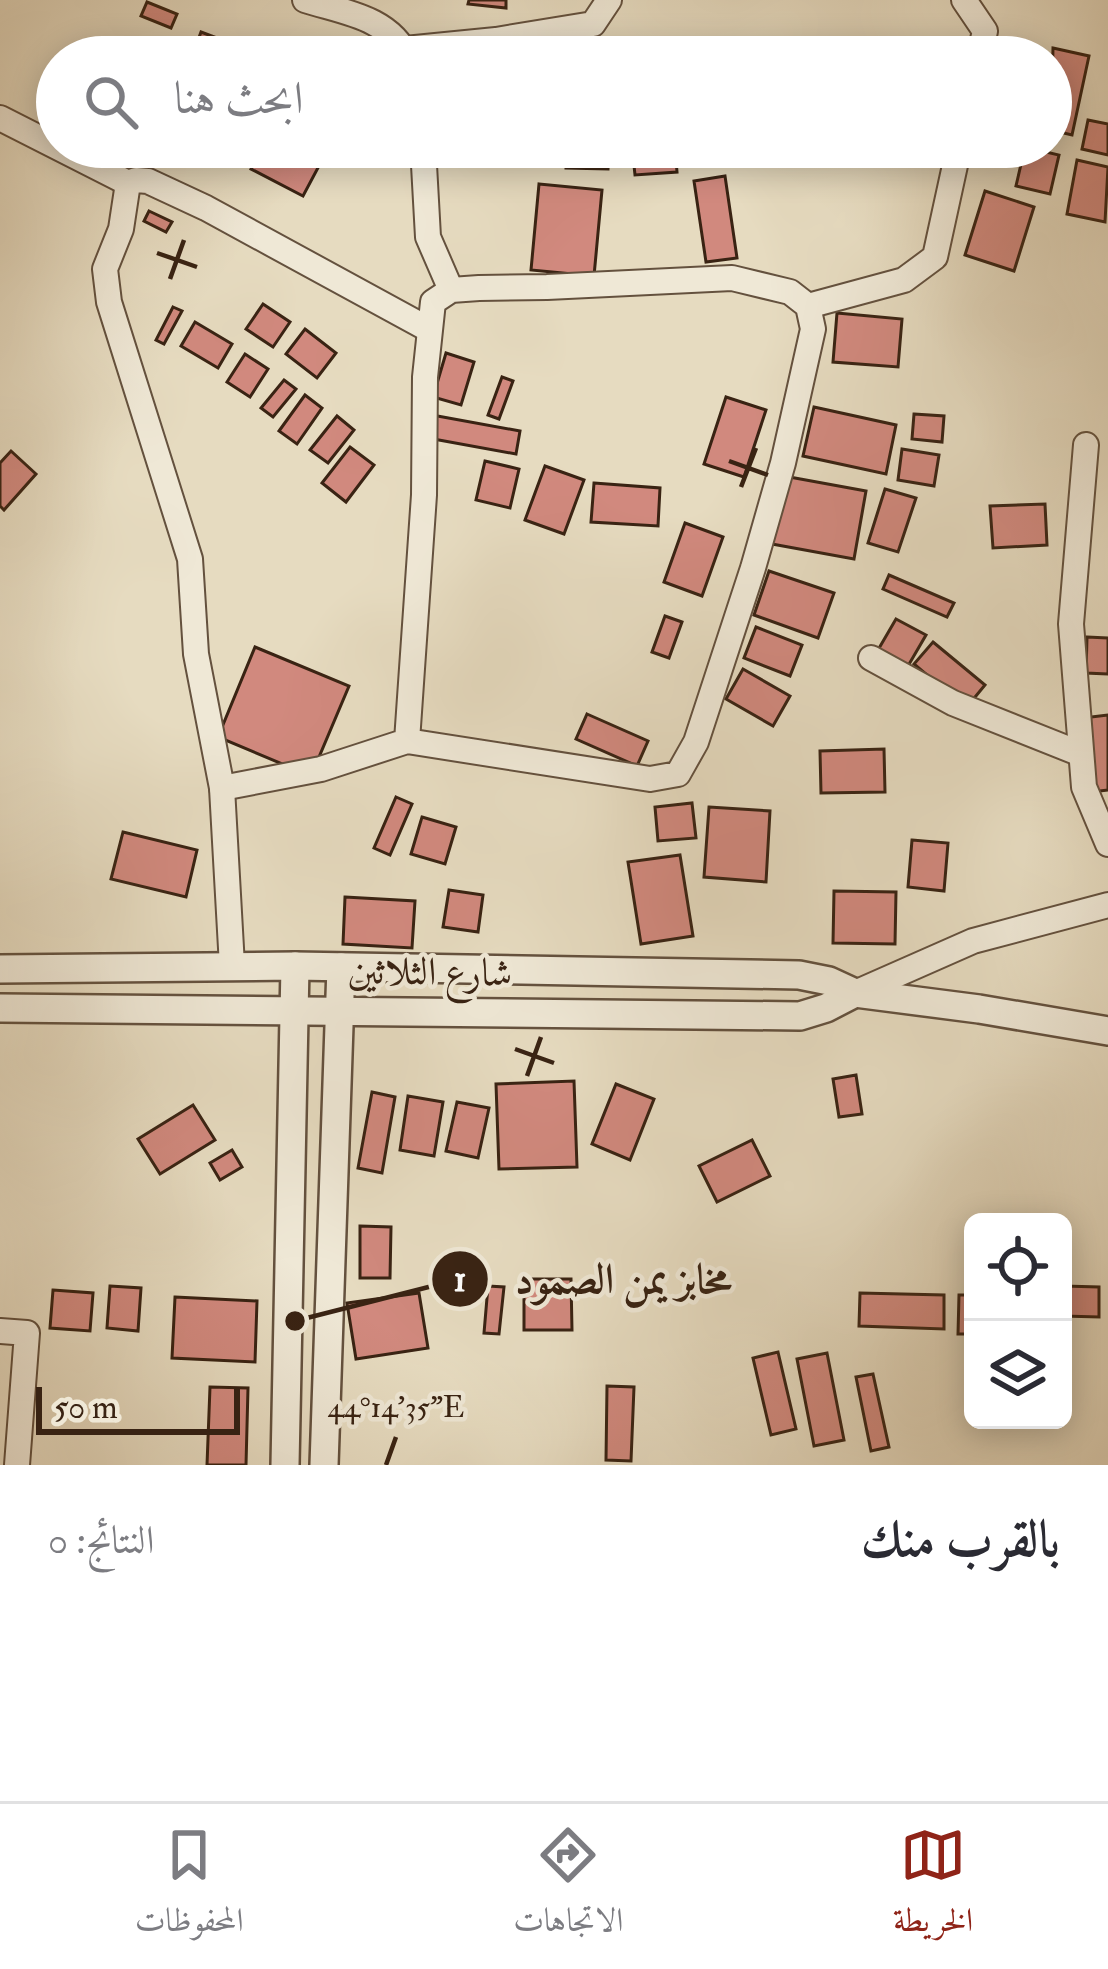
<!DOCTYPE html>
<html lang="ar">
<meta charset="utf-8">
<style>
body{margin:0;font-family:"IM FELL Double Pica",Amiri,serif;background:#f2f2f3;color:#2b2b33;direction:rtl}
.controls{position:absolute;right:36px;bottom:36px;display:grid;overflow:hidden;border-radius:18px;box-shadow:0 6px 30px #0003}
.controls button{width:108px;height:108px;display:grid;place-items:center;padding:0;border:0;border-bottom:3px solid #e1e1e2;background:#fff;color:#2b2b33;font:60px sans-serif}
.scale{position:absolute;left:36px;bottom:30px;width:204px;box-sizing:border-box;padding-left:12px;border:6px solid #392313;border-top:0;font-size:33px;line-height:42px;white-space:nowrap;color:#392313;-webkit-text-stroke:9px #efe8d6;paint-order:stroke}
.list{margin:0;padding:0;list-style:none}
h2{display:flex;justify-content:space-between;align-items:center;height:156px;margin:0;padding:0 48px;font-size:51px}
h2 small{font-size:39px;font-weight:400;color:#7c7c81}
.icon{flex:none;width:66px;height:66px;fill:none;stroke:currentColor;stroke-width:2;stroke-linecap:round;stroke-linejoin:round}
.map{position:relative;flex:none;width:1108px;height:1465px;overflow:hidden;direction:ltr}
.search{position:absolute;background:#fff;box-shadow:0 6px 30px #0003;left:36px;right:36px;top:36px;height:132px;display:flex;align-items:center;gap:30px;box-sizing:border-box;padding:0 42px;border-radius:66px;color:#7c7c81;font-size:45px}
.sheet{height:336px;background:#fff}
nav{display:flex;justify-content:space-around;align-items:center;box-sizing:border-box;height:168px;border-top:3px solid #e1e1e2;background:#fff;font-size:33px;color:#7c7c81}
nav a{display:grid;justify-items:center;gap:6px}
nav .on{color:#8f2418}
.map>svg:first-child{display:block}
.building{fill:#d1897e;stroke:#392313;stroke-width:3}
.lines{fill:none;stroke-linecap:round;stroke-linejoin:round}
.minor-casing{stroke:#64513e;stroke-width:28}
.tertiary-casing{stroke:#64513e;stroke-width:32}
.minor{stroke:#efe8d6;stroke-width:24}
.tertiary{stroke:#efe8d6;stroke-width:27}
.ticks{fill:none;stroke:#392313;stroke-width:4.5}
.labels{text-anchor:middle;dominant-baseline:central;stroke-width:9;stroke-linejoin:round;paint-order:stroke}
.street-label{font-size:39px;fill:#392313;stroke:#efe8d6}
.ticks-label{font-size:30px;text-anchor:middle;fill:#392313;stroke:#efe8d6;stroke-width:9;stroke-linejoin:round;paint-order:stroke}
.leader{fill:none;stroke:#392313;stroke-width:4.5}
.callout-dot{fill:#392313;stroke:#efe8d6;stroke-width:4.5}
.mark-label{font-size:36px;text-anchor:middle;font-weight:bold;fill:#fff}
.callout-label{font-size:42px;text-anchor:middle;font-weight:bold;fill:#392313;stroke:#efe8d6;stroke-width:9;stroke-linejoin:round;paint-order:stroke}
</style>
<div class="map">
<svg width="1108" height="1465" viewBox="0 0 1108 1465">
<rect width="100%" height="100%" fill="#e6dbc0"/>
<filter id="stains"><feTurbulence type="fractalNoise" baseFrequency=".00167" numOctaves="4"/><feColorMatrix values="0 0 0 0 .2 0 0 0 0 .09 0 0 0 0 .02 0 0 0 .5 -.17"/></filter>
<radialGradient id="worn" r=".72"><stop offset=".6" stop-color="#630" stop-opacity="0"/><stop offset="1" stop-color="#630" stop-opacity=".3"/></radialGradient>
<g class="building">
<polygon points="469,0 506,0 506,8 468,4"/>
<polygon points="147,2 177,14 171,28 141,16"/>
<polygon points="201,32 230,43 225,57 192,57"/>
<polygon points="1053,48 1089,56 1072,135 1051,130"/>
<polygon points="1088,120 1108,124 1108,155 1082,149"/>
<polygon points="201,147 238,147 230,163 200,149"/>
<polygon points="262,147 329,147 303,196 251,169"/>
<polygon points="566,147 609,147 608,169 566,168"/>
<polygon points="632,147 675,147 677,172 635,175"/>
<polygon points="1025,147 1059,155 1050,194 1016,186"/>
<polygon points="1077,160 1108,167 1105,222 1067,214"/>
<polygon points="725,176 737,258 706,262 694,181"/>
<polygon points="539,184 602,190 594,276 531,270"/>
<polygon points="985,191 1034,207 1014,271 965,255"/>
<polygon points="149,211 172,222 166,232 144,221"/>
<polygon points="263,304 290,322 273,347 246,329"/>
<polygon points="173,307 182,311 164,344 156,340"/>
<polygon points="837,313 902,319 898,367 833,362"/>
<polygon points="195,322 232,344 218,368 181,346"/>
<polygon points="305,329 336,353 317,378 286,354"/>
<polygon points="446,353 474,362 461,405 433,397"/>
<polygon points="245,354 268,369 250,397 227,382"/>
<polygon points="502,377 513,381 499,419 488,415"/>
<polygon points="284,380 296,389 273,417 261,408"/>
<polygon points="305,395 322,408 297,444 279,431"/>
<polygon points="726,397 766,410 744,477 704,464"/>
<polygon points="814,407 896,425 886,474 803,456"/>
<polygon points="914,414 944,416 942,442 912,439"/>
<polygon points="432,415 520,431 516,454 428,438"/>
<polygon points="337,416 354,430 328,463 310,450"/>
<polygon points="350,447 374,465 346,502 322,483"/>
<polygon points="902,449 939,455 934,486 898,480"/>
<polygon points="11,451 36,474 4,510 0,506 0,463"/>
<polygon points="485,461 519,469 510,508 476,500"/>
<polygon points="545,466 584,480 564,534 525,520"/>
<polygon points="784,476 866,491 854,559 772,544"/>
<polygon points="594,483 660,488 658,526 591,522"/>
<polygon points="885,489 916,498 898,552 868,543"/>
<polygon points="1045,504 1047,545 993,548 990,506"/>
<polygon points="685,523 723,537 702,596 664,582"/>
<polygon points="769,571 834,593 818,638 754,615"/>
<polygon points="889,575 954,603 947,617 883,589"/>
<polygon points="665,616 682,622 669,658 652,652"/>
<polygon points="896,619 926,635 901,678 871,662"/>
<polygon points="756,627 802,645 790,676 744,658"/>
<polygon points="1087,637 1108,638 1108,674 1086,673"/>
<polygon points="933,642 985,685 966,708 914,664"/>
<polygon points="255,647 349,686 311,776 218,737"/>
<polygon points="743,669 790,696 773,726 726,699"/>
<polygon points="587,714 648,741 637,766 576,739"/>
<polygon points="1108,715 1108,790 1083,793 1074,719"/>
<polygon points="884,749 885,792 821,793 820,751"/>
<polygon points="396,797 412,804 390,855 374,848"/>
<polygon points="692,803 696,838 658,841 655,807"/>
<polygon points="709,807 770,811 766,882 704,877"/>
<polygon points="422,817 456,827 445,864 411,854"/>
<polygon points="123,832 197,850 186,897 111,879"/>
<polygon points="912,840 948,843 944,891 908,887"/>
<polygon points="680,855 693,936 641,944 628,862"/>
<polygon points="449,890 483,895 478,932 443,927"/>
<polygon points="834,891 896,892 895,944 833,943"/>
<polygon points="345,897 415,901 412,948 343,944"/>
<polygon points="856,1075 862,1114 839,1117 833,1079"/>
<polygon points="574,1081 577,1167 499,1169 496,1084"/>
<polygon points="616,1084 654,1099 630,1160 592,1144"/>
<polygon points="372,1092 395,1097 382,1173 358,1168"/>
<polygon points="408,1096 443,1102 434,1156 400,1150"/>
<polygon points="457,1102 489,1108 478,1158 446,1151"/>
<polygon points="193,1105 215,1140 160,1174 138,1139"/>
<polygon points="752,1140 770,1176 717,1202 699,1166"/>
<polygon points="232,1150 242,1167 220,1180 210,1163"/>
<polygon points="360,1226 391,1227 390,1278 360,1278"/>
<polygon points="524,1279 571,1279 572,1330 524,1330"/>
<polygon points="110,1286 141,1288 138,1331 107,1328"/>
<polygon points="488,1286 504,1287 499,1334 484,1333"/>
<polygon points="1063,1286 1099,1287 1099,1317 1063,1316"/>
<polygon points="53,1290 93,1293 90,1331 50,1328"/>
<polygon points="419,1293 428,1348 356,1359 347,1303"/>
<polygon points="860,1293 944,1295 944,1329 859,1326"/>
<polygon points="959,1295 973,1295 973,1334 958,1334"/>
<polygon points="175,1297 257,1301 255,1362 172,1358"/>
<polygon points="778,1352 796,1429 771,1435 753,1358"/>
<polygon points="827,1353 844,1440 814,1446 797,1359"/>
<polygon points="873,1374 889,1447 871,1451 856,1377"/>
<polygon points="607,1386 634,1387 631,1461 606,1460"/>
<polygon points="210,1387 248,1388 246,1465 207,1465"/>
</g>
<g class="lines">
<g class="minor-casing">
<g id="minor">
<path d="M305 0C342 12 390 17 407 57"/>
<polyline points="964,0 985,31 979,57"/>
<polyline points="405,49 496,40 593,24 609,0"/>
<polyline points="0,118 128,183"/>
<polyline points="423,147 428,237 451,290"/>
<polyline points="808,306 904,280 935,257 959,147"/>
<polyline points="1086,445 1071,624 1084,787 1108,844"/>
<polyline points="871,658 953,703 1081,754"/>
<polyline points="222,788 321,769 407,741 424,495 425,377 433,302 451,290 479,288 547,287 732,278 790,292 808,306 813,329 783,463 753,568 696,742 678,774 650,779 407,741"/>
<polyline points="232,966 222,788 196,654 190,559 109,302 105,269 121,229 128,183 136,180 148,181 206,208 428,329"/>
<polyline points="855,993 973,941 1108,905"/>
<polyline points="0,1331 27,1333 17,1465"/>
</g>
</g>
<g class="tertiary-casing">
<g id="tertiary">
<polyline points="0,969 295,966 799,975 829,981 855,993 979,1009 1108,1031"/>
<polyline points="0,1008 800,1016 826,1008 855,993"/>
<polyline points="285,1465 295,966"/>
<polyline points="324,1465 341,967"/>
</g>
</g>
<use href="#minor" class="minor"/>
<use href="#tertiary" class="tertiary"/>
</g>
<path class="ticks" d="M157 253 197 267M170 279 184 240M729 461 768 475M741 487 756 448M515 1049 554 1063M527 1076 541 1037M386 1465 396 1437"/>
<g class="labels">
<g class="street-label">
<text transform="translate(430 972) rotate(1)">شارع الثلاثين</text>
</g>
</g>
<g class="ticks-label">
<text x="396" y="1417">44°14'35"E</text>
</g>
<path class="leader" d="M295 1321L460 1279"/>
<g class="callout-dot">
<circle cx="295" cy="1321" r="12"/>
<circle cx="460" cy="1279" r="30"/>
</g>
<g class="mark-label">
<text x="460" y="1291">1</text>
</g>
<g class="callout-label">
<text x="623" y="1293">مخابز يمن الصمود</text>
</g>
<rect width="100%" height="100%" filter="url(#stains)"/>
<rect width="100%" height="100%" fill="url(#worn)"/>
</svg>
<div class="controls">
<button><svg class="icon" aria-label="locate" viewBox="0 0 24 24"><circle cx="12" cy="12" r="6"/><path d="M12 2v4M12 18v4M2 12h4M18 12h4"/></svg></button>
<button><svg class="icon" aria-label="layers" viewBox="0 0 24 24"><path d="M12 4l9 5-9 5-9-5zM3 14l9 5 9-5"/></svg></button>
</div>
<div class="scale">50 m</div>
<div class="search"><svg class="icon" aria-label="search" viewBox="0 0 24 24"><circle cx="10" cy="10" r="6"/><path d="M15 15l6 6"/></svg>ابحث هنا</div>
</div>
<section class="sheet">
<h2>بالقرب منك<small>النتائج: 0</small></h2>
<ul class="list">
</ul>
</section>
<nav>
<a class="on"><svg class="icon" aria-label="map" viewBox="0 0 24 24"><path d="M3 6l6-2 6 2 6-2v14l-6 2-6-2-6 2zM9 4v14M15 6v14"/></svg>الخريطة</a>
<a><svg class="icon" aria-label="directions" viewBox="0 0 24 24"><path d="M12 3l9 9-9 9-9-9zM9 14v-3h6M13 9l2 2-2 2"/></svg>الاتجاهات</a>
<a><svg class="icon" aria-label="saved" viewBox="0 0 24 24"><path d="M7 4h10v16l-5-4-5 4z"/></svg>المحفوظات</a>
</nav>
